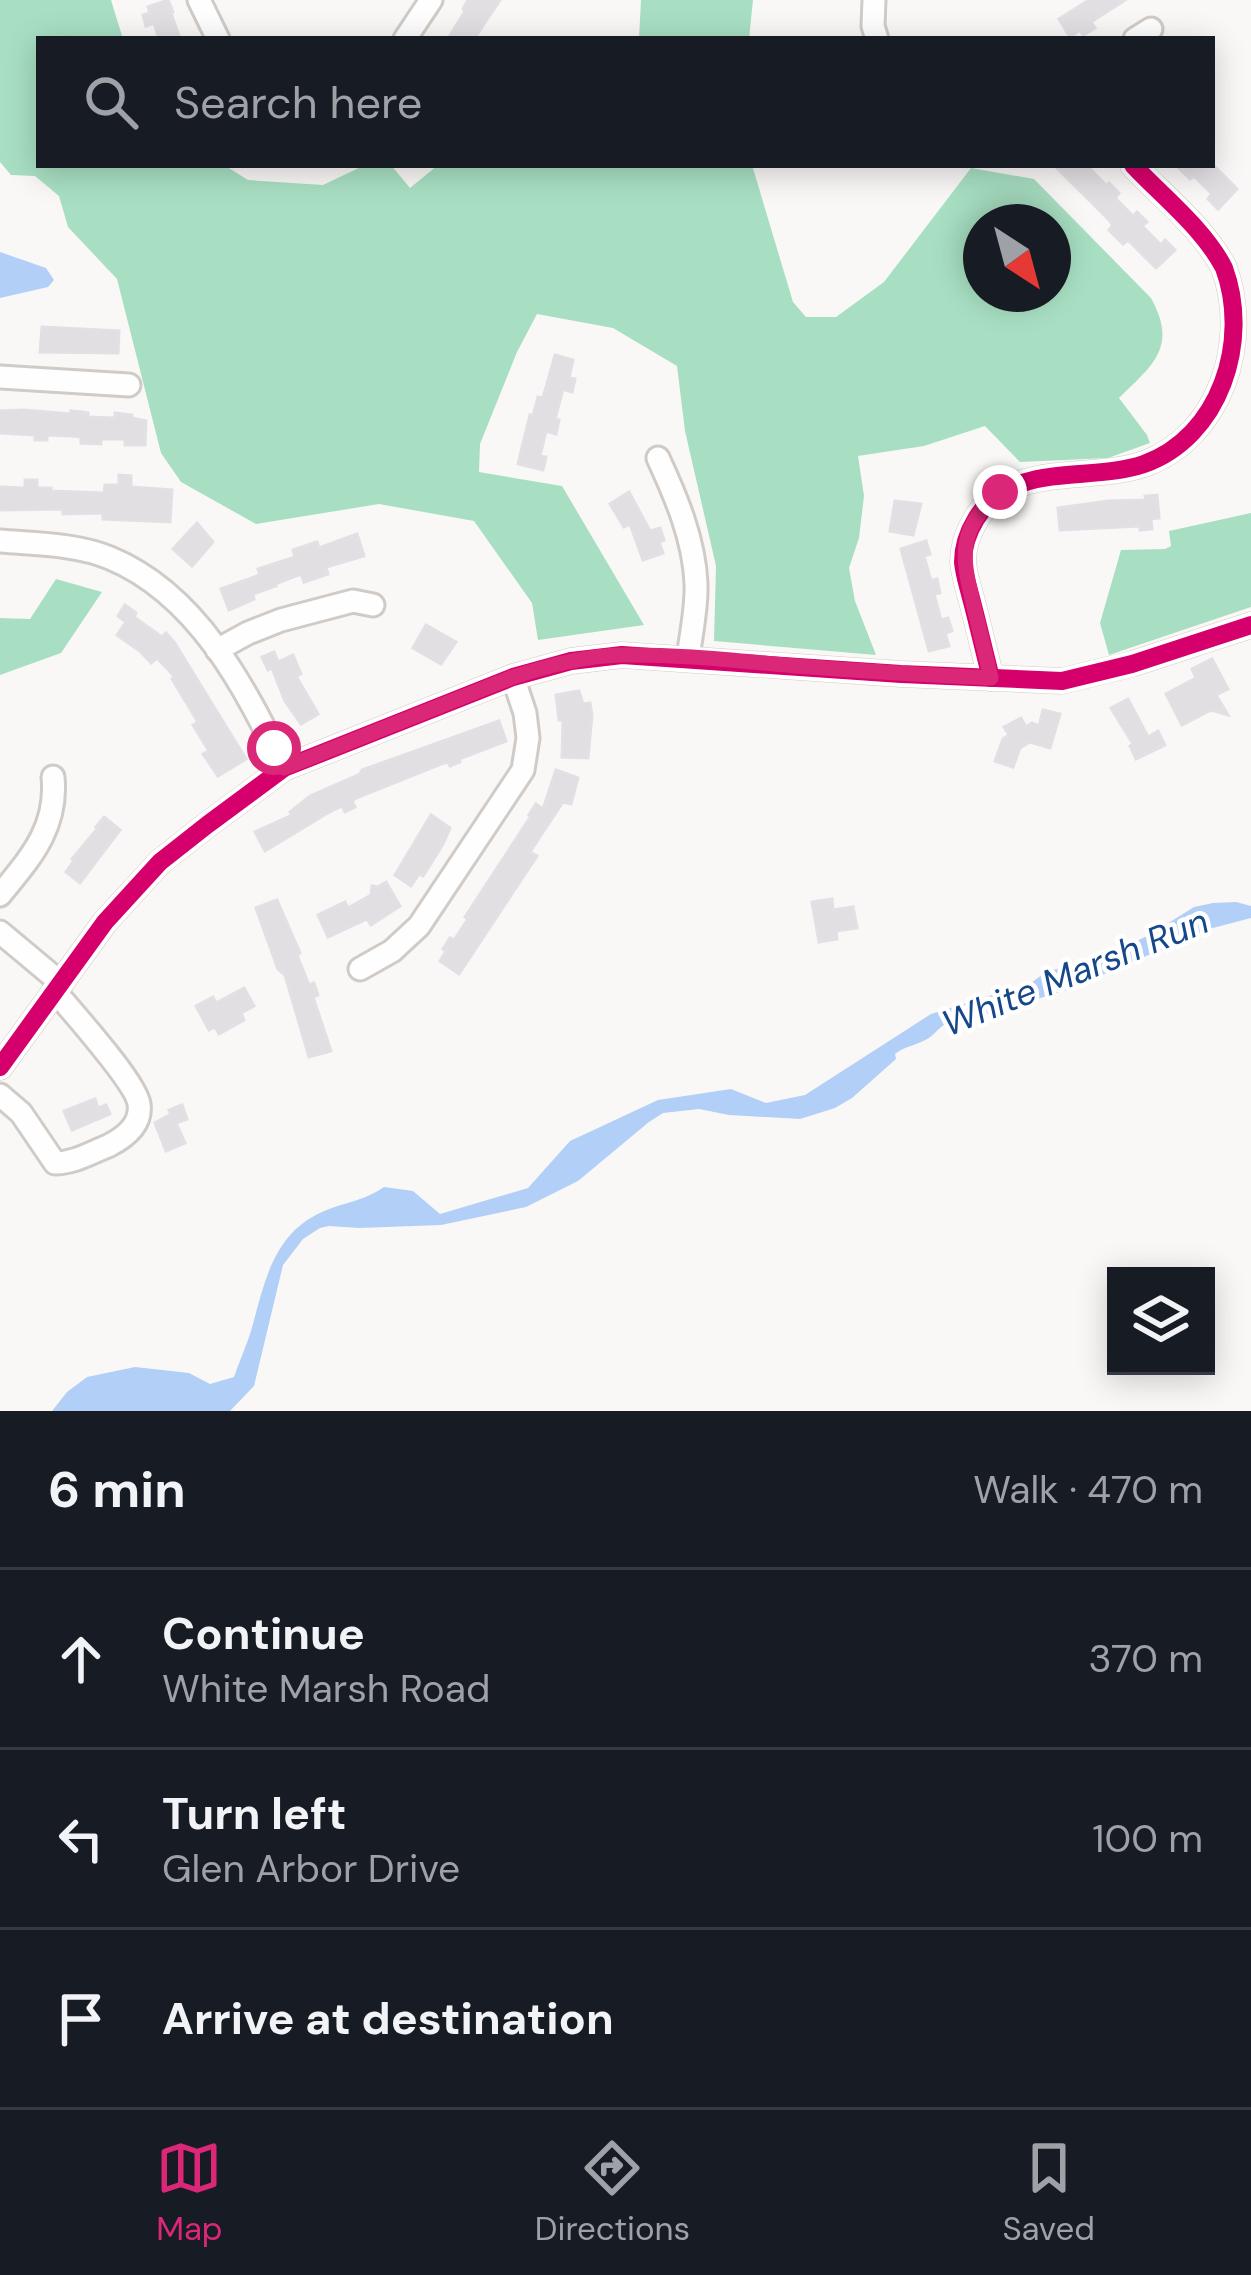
<!DOCTYPE html>
<meta charset="utf-8">
<style>
body{margin:0;font-family:"DM Sans",sans-serif;background:#242831;color:#f1f3f6}
.controls{position:absolute;right:36px;bottom:36px;display:grid;overflow:hidden;border-radius:0px;box-shadow:0 6px 30px #0003}
.controls button{width:108px;height:108px;display:grid;place-items:center;padding:0;border:0;border-bottom:3px solid #363941;background:#171b24;color:#f1f3f6;font:60px sans-serif}
.compass{position:absolute;left:963px;top:204px;width:108px;height:108px;border-radius:50%;background:#171b24;box-shadow:0 6px 30px #0003;rotate:144deg}
.stop{position:absolute;width:36px;height:36px;margin:-27px;border:9px solid #db2777;border-radius:50%;background:#fff}
.stop.end{background:#db2777;border-color:#fff;box-shadow:0 3px 12px #0008}
.list{margin:0;padding:0;list-style:none}
h2{display:flex;justify-content:space-between;align-items:center;height:156px;margin:0;padding:0 48px;font-size:51px}
h2 small{font-size:39px;font-weight:400;color:#9ea1a6}
.list li{display:grid;grid-template-columns:78px 1fr auto;gap:36px;align-items:center;box-sizing:border-box;height:180px;padding:0 48px;border-top:3px solid #363941}
.list b{display:block;font-size:45px;white-space:nowrap}
.list p{margin:0;font-size:39px;white-space:nowrap;color:#9ea1a6}
.list em{font-size:39px;font-style:normal;color:#9ea1a6}
.icon{flex:none;width:66px;height:66px;fill:none;stroke:currentColor;stroke-width:2;stroke-linecap:round;stroke-linejoin:round}
.map{position:relative;flex:none;width:1251px;height:1411px;overflow:hidden}
.search{position:absolute;background:#171b24;box-shadow:0 6px 30px #0003;left:36px;right:36px;top:36px;height:132px;display:flex;align-items:center;gap:30px;box-sizing:border-box;padding:0 42px;border-radius:0px;color:#9ea1a6;font-size:45px}
.sheet{height:696px;background:#171b24}
nav{display:flex;justify-content:space-around;align-items:center;box-sizing:border-box;height:168px;border-top:3px solid #363941;background:#171b24;font-size:33px;color:#9ea1a6}
nav a{display:grid;justify-items:center;gap:6px}
nav .on{color:#db2777}
.map>svg:first-child{display:block}
.forest{fill:#a8dfc2;fill-rule:evenodd}
.water{fill:#b2cff7}
.building{fill:#e2dfe3;stroke:#e1e0e4;stroke-width:3}
.lines{fill:none;stroke-linecap:round;stroke-linejoin:round}
.minor-casing{stroke:#d0cbc7;stroke-width:27}
.minor{stroke:#fefefe;stroke-width:21}
.cycleway-casing{stroke:#fff;stroke-width:26}
.cycleway{stroke:#d6006c;stroke-width:18}
.route{stroke:#db2777;stroke-width:15}
.labels{text-anchor:middle;dominant-baseline:central;stroke-width:9;stroke-linejoin:round;paint-order:stroke}
.water-label{font-size:36px;font-style:italic;fill:#164788;stroke:#fff}
</style>
<div class="map">
<svg width="1251" height="1411" viewBox="0 0 1251 1411">
<rect width="100%" height="100%" fill="#faf8f6"/>
<g class="forest">
<path d="M0 0H111L123 39H39V165H224L248 180 323 185 365 165H391L410 188 438 165H752L793 302 806 317H836L884 282 971 168 1034 179 1151 298C1178 347 1153 365 1119 398L1147 435 1150 443 1108 458 1020 462 985 426 924 446 858 456 864 496 859 538 849 568 855 601 876 655 714 641 716 566 685 431 677 366 613 328 537 314 517 352 480 444 479 472 562 486 644 625 538 640 532 603 474 521 379 504 256 524 181 482 161 453 117 279 68 227 59 196 35 176 11 175 0 162ZM1053 222V294H981V222Z"/>
<polygon points="641,0 753,0 749,39 639,39"/>
<polygon points="1251,513 1251,607 1109,655 1100,623 1121,550 1165,549 1171,546 1169,531"/>
<polygon points="56,579 102,592 61,653 0,675 0,618 30,619"/>
</g>
<g class="water">
<polygon points="0,252 46,268 54,280 48,287 0,298"/>
<path d="M1236 902 1251 906V918L1209 929 1067 990 980 1016 950 1029 951 1021C941 1025 937 1032 929 1038 918 1045 905 1046 895 1054L896 1059 852 1098 835 1108 800 1119 729 1115 699 1109 663 1113 649 1122 578 1181 526 1207 441 1225 359 1228 329 1226 320 1228 303 1239 283 1265 254 1386 230 1411H52L67 1392 87 1377 135 1367 189 1373 210 1384 234 1377C239 1362 246 1347 251 1331 264 1285 272 1234 322 1212 344 1202 362 1202 384 1187L413 1191 440 1214 528 1188 570 1141 658 1100 731 1089 766 1103 805 1095 931 1014 1031 983 1047 971 1093 963 1149 935 1194 907 1213 903Z"/>
</g>
<g class="building">
<polygon points="168,0 173,12 171,13 180,39 159,39 154,23 146,26 143,15 150,13 148,7"/>
<polygon points="468,0 500,0 474,39 448,39 465,11 463,9"/>
<polygon points="1089,0 1125,0 1091,22 1095,28 1083,35 1080,30 1070,37 1059,19"/>
<polygon points="1054,165 1086,165 1107,186 1109,183 1119,193 1115,198 1133,216 1137,212 1147,222 1142,226 1161,245 1165,240 1175,250 1156,268 1128,240 1123,244 1109,230 1113,225 1109,220"/>
<polygon points="1176,165 1213,165 1237,189 1218,209 1208,199 1212,194 1194,176 1190,179"/>
<polygon points="42,327 119,331 118,353 40,352"/>
<polygon points="555,355 573,360 569,378 575,379 572,392 563,389 555,419 559,420 556,434 546,431 540,456 546,457 543,470 518,464 530,415 533,416 538,397 543,398"/>
<polygon points="24,410 71,414 71,411 83,412 88,413 88,417 115,418 115,413 132,415 132,418 146,421 145,445 125,445 125,439 101,439 101,444 81,443 81,437 72,436 47,435 47,440 35,440 35,435 0,433 0,411"/>
<polygon points="119,475 131,476 131,487 172,490 170,522 103,519 103,513 63,514 63,509 0,510 0,487 25,488 25,480 37,480 37,488 51,488 51,491 104,493 105,485 119,485"/>
<polygon points="629,492 650,531 660,528 664,540 659,542 663,553 643,560 630,524 624,527 610,504"/>
<polygon points="1157,495 1159,518 1151,519 1152,529 1140,530 1140,526 1060,530 1058,508 1108,501 1146,500 1145,496"/>
<polygon points="895,501 921,504 913,535 890,531"/>
<polygon points="197,523 213,542 192,566 173,549"/>
<polygon points="357,534 364,556 326,567 328,574 304,582 301,574 275,584 276,586 253,594 254,599 229,610 221,589 260,575 258,569 295,557 293,550 317,542 319,548"/>
<polygon points="926,541 930,554 924,556 931,581 937,579 940,593 934,594 941,620 948,618 952,631 945,633 949,646 929,651 901,549"/>
<polygon points="125,605 136,613 134,617 162,637 166,633 174,642 246,759 218,776 203,754 209,751 193,725 198,722 172,679 175,677 157,658 151,663 140,651 117,635 126,622 118,616"/>
<polygon points="426,625 456,642 441,664 413,648"/>
<polygon points="274,652 278,662 293,655 301,674 296,676 318,714 301,724 285,701 272,668 268,670 262,657"/>
<polygon points="1212,659 1228,689 1216,695 1228,715 1211,710 1182,725 1166,694 1196,678 1192,669"/>
<polygon points="579,691 583,704 590,703 592,715 588,758 562,757 563,720 559,720 556,695"/>
<polygon points="1128,699 1148,737 1158,731 1165,745 1136,759 1130,746 1133,744 1111,708"/>
<polygon points="1043,710 1060,714 1050,748 1030,742 1020,748 1013,767 995,761 1003,739 1009,735 1004,727 1021,718 1026,727 1032,723 1039,726"/>
<polygon points="499,721 506,741 459,759 460,762 450,766 448,762 441,764 356,798 352,801 355,807 345,812 342,806 326,814 265,851 255,832 292,815 290,812 310,796 360,774 362,770"/>
<polygon points="556,770 578,778 571,804 563,802 530,852 537,856 459,974 440,961 446,951 443,949 450,938 454,940 468,919 465,917 531,816 529,815 536,804 543,809"/>
<polygon points="431,815 450,828 443,844 423,876 419,874 411,886 395,875"/>
<polygon points="104,817 120,830 80,883 66,872 74,861 72,859 98,828 96,827"/>
<polygon points="386,882 400,906 371,925 367,919 328,937 318,915 345,902 348,908 371,895 372,886 378,887"/>
<polygon points="832,899 833,910 853,907 857,928 836,931 837,939 819,942 812,902"/>
<polygon points="277,900 300,953 297,955 309,985 314,983 318,995 313,997 331,1051 309,1057 285,975 278,969 256,908"/>
<polygon points="244,988 254,1006 241,1013 244,1020 219,1034 215,1027 209,1030 196,1006 213,997 216,1003"/>
<polygon points="95,1099 98,1108 106,1105 110,1114 72,1130 64,1111"/>
<polygon points="182,1105 187,1119 176,1123 185,1143 166,1151 155,1123 171,1114 169,1110"/>
</g>
<g class="lines">
<g class="minor-casing">
<g id="minor">
<polyline points="199,0 218,39"/>
<polyline points="874,0 873,26 877,39"/>
<polyline points="405,39 431,0"/>
<polyline points="1135,39 1151,29"/>
<polyline points="0,377 129,385"/>
<path d="M658 458C676 497 694 539 696 583 697 608 691 634 688 658"/>
<path d="M0 541C35 544 77 544 110 558 197 594 245 687 284 768"/>
<polyline points="217,650 248,633 281,620 353,601 373,605"/>
<path d="M991 678C984 651 978 624 971 598 968 586 964 574 963 562 963 546 968 532 976 519 1011 460 1089 483 1144 464 1220 437 1251 341 1224 268 1204 229 1163 197 1133 165"/>
<path d="M0 895C30 858 58 828 53 777"/>
<polyline points="0,932 61,983"/>
<polyline points="360,969 392,951 419,926 523,770 528,738 525,713 513,677"/>
<polyline points="0,1067 105,922 160,862 207,825 284,768 513,677 571,661 622,655 901,674 1062,681 1132,664 1251,625"/>
<path d="M0 1095 21 1113 55 1163C74 1163 90 1153 108 1146 124 1138 142 1125 139 1104 136 1082 72 1012 55 991"/>
</g>
</g>
<use href="#minor" class="minor"/>
<g class="cycleway-casing">
<g id="cycleway">
<path d="M991 678C984 651 978 624 971 598 968 586 964 574 963 562 963 546 968 532 976 519 1011 460 1089 483 1144 464 1220 437 1251 341 1224 268 1204 229 1163 197 1133 165"/>
<polyline points="0,1067 105,922 160,862 207,825 284,768 513,677 571,661 622,655 901,674 1062,681 1132,664 1251,625"/>
</g>
</g>
<use href="#cycleway" class="cycleway"/>
</g>
<g class="lines">
<path class="route" d="M274 748 284 768 513 677C548 666 584 656 621 655 679 654 739 661 797 666 862 671 926 675 991 678 985 653 979 628 973 603 961 554 958 528 1000 492"/>
</g>
<g class="labels">
<g class="water-label">
<text transform="translate(1075 972) rotate(-22)">White Marsh Run</text>
</g>
</g>
</svg>
<div class="controls">
<button><svg class="icon" aria-label="layers" viewBox="0 0 24 24"><path d="M12 4l9 5-9 5-9-5zM3 14l9 5 9-5"/></svg></button>
</div>
<svg class="compass" viewBox="-18 -18 36 36"><path d="M0-13l5 13h-10z" fill="#e53935"/><path d="M0 13l5-13h-10z" fill="#9ea1a6"/></svg>
<div class="stop" style="left:274px;top:748px"></div>
<div class="stop end" style="left:1000px;top:492px"></div>
<div class="search"><svg class="icon" aria-label="search" viewBox="0 0 24 24"><circle cx="10" cy="10" r="6"/><path d="M15 15l6 6"/></svg>Search here</div>
</div>
<section class="sheet">
<h2>6 min<small>Walk · 470 m</small></h2>
<ul class="list">
<li><svg class="icon" aria-label="ahead" viewBox="0 0 24 24"><path d="M12 20V5M6 11l6-6 6 6"/></svg><div><b>Continue</b><p>White Marsh Road</p></div><em>370 m</em></li>
<li><svg class="icon" aria-label="left" viewBox="0 0 24 24"><path d="M17 20v-9H6M10 6l-5 5 5 5"/></svg><div><b>Turn left</b><p>Glen Arbor Drive</p></div><em>100 m</em></li>
<li><svg class="icon" aria-label="arrive" viewBox="0 0 24 24"><path d="M6 21V4h12l-3 4 3 4H6"/></svg><div><b>Arrive at destination</b></div></li>
</ul>
</section>
<nav>
<a class="on"><svg class="icon" aria-label="map" viewBox="0 0 24 24"><path d="M3 6l6-2 6 2 6-2v14l-6 2-6-2-6 2zM9 4v14M15 6v14"/></svg>Map</a>
<a><svg class="icon" aria-label="directions" viewBox="0 0 24 24"><path d="M12 3l9 9-9 9-9-9zM9 14v-3h6M13 9l2 2-2 2"/></svg>Directions</a>
<a><svg class="icon" aria-label="saved" viewBox="0 0 24 24"><path d="M7 4h10v16l-5-4-5 4z"/></svg>Saved</a>
</nav>
